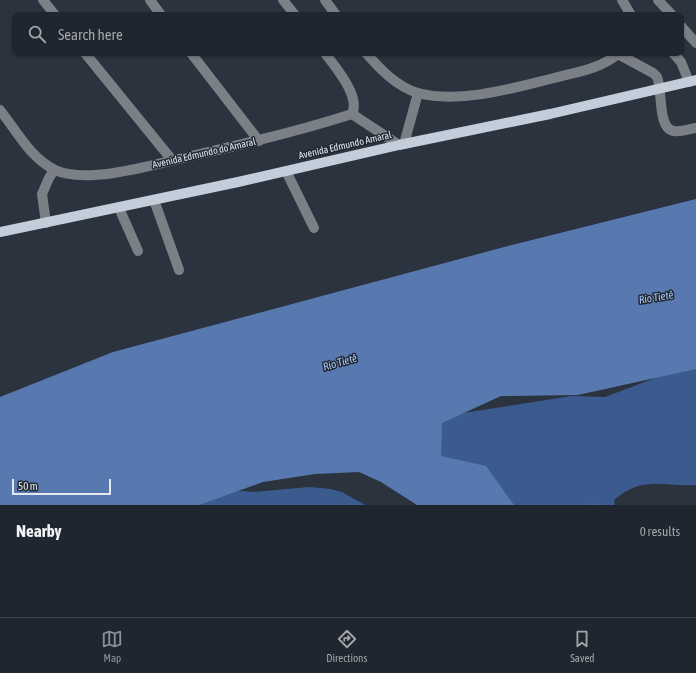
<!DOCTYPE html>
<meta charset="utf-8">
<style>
body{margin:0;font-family:"Asap Condensed",sans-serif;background:#2d323b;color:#f1f3f6}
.scale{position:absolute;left:12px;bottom:10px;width:99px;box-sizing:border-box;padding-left:4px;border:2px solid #e3e8f0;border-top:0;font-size:11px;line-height:14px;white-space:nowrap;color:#e3e8f0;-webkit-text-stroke:3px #212934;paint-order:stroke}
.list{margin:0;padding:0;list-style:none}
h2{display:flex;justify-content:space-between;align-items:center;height:52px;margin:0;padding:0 16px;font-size:17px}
h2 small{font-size:13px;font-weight:400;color:#a2a5aa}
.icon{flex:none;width:22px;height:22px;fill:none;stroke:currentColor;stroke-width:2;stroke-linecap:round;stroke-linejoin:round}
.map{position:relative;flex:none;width:696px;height:505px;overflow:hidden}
.search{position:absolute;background:#20262f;box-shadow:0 1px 3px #0004;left:12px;right:12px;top:12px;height:44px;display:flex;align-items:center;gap:10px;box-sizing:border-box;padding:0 14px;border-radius:8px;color:#a2a5aa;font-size:15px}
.sheet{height:112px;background:#20262f}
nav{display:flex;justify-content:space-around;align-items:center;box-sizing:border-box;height:56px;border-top:1px solid #3d434b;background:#20262f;font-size:11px;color:#a2a5aa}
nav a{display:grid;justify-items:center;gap:2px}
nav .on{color:#8c9099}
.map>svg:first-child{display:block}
.forest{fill:#3b5b8f}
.water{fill:#5879b0}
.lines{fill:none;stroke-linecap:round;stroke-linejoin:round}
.path{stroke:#707782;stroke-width:2.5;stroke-dasharray:1 3;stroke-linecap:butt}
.minor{stroke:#7b7f86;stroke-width:10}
.major{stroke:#c4cdda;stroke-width:10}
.labels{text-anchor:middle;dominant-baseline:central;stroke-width:3;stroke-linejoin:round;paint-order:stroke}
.street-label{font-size:10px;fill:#e3e8f0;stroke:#212934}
.water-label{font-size:11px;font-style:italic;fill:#acc8f8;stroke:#212934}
</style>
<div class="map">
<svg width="696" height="505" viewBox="0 0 696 505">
<rect width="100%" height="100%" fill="#2b333f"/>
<g class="forest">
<path d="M696 366V485C662 487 643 475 614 500L615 505H427L408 432 463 413 572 396 605 397 679 369Z"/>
<polygon points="309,487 331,489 342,492 365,505 183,505 232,490 253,492"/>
</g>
<polygon class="water" points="696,199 696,369 578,395 501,396 442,423 441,456 486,466 514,505 417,505 381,482 359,472 315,474 263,482 199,505 0,505 0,397 113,352 508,246"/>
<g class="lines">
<polyline class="path" points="589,505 598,505"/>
<g class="minor">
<polyline points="43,0 55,15"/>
<polyline points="150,0 161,15"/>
<polyline points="283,0 295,15"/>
<polyline points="325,0 336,15"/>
<polyline points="622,0 631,15"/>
<polyline points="658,0 672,15"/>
<polyline points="681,26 696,43"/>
<polyline points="85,53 172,160"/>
<polyline points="191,53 259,141"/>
<path d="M325 53C335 67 361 96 352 114"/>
<path d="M366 53C380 69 397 87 418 93 460 104 514 88 554 78 576 72 601 69 619 53"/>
<polyline points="673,53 681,62 689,82"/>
<path d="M618 54 653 73C654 74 656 75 657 77 663 90 657 129 674 131 681 132 689 129 696 128"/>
<path d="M0 110C16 130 30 158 55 170 87 185 157 164 191 156 245 144 299 131 352 114"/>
<polyline points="352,114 399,145"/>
<polyline points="404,144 418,93"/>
<polyline points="286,171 314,228"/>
<polyline points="154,200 179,270"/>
<polyline points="119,208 138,251"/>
<polyline points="46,223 42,194 49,178 54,170"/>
</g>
<polyline class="major" points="0,232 238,182 399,145 550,114 696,80"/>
</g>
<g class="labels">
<g class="street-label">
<text transform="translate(345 145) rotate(-13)">Avenida Edmundo Amaral</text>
<text transform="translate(204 153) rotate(-13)">Avenida Edmundo do Amaral</text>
</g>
<g class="water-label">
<text transform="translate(656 297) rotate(-9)">Rio Tietê</text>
<text transform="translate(340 362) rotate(-16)">Rio Tietê</text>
</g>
</g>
</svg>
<div class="scale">50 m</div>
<div class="search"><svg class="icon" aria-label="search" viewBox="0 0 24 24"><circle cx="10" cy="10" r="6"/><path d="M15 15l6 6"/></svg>Search here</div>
</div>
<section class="sheet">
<h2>Nearby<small>0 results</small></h2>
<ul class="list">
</ul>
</section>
<nav>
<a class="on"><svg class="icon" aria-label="map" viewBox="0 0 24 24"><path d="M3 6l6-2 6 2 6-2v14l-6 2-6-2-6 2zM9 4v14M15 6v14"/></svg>Map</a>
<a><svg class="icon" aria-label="directions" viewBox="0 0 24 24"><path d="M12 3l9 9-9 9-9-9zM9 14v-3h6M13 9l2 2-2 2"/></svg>Directions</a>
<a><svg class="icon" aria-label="saved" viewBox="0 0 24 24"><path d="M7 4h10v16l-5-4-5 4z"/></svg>Saved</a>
</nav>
